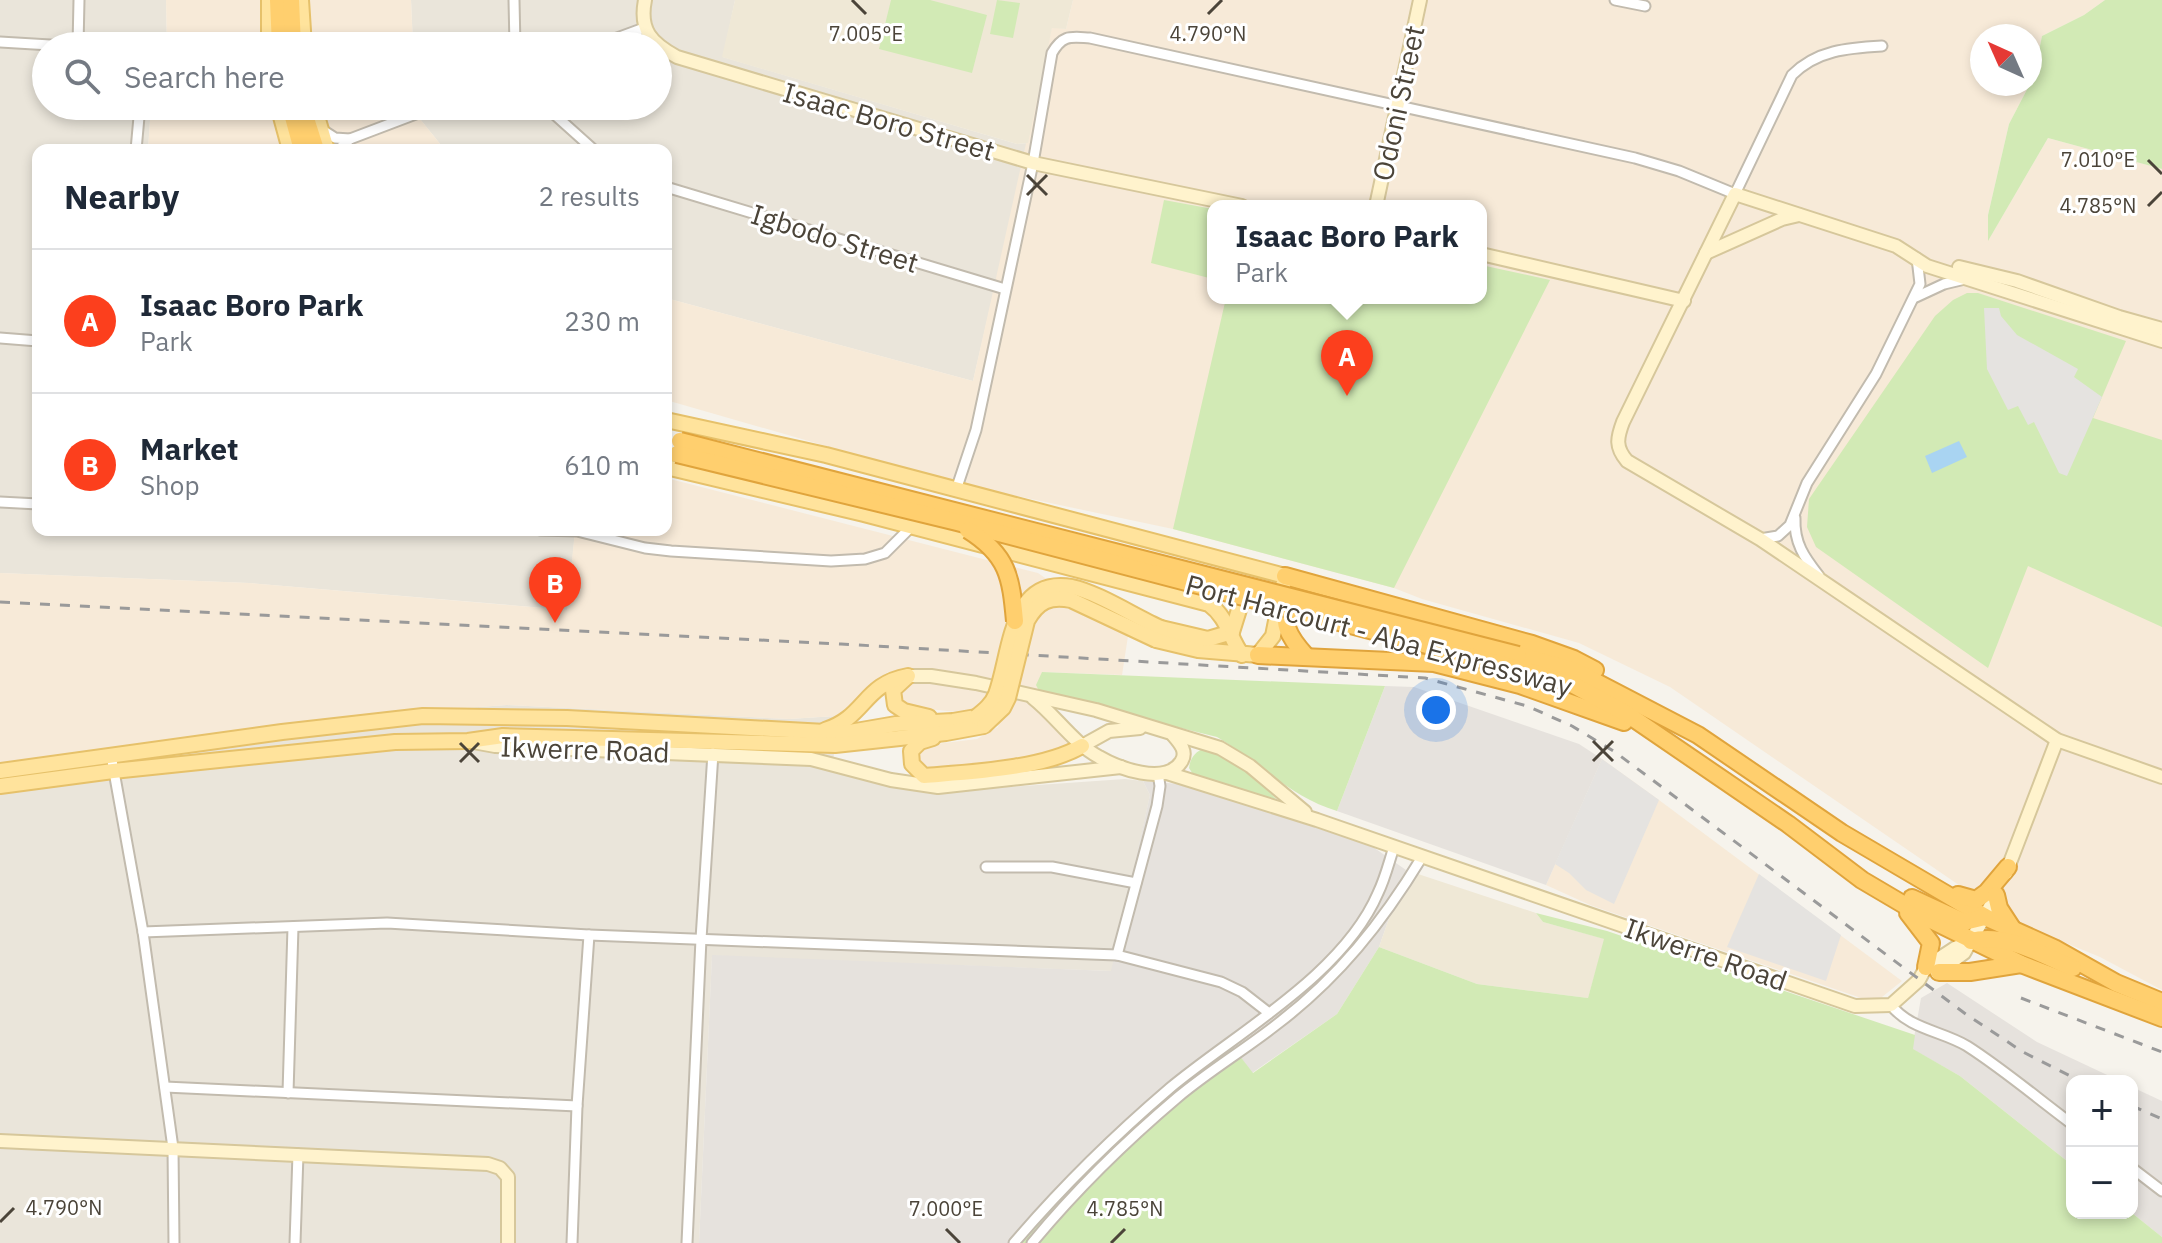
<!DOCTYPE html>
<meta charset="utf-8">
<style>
body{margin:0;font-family:"IBM Plex Sans",sans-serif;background:#f6f6f7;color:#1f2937}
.controls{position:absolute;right:24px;bottom:24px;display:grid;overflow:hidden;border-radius:16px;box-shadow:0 4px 12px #0003}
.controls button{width:72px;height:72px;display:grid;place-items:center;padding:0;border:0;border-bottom:2px solid #e0e1e3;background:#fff;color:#1f2937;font:40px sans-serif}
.compass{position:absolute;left:1970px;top:24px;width:72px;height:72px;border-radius:50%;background:#fff;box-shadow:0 4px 12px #0003;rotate:315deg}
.you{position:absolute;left:1436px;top:710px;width:28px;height:28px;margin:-20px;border:6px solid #fff;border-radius:50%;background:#1a73e8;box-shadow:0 0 0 12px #1a73e833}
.badge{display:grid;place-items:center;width:52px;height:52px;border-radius:50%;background:#fc3f1d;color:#fff;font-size:26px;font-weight:700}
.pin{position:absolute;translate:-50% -66px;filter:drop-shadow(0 2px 4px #0008)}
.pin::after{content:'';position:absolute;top:42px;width:28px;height:24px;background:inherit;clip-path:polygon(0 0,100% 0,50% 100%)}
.popup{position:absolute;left:1207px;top:200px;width:280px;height:104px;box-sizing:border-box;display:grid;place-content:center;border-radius:16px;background:#fff;filter:drop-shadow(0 2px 6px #0005);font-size:26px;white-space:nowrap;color:#747a83}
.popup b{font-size:30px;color:#1f2937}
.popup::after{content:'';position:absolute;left:50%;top:100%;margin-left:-16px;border:16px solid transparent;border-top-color:#fff}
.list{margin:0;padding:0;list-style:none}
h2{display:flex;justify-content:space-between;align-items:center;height:104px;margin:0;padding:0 32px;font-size:34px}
h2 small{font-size:26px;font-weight:400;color:#747a83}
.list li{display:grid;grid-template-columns:52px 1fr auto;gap:24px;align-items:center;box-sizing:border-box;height:144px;padding:0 32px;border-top:2px solid #e0e1e3}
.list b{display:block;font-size:30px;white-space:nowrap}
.list p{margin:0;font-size:26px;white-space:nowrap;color:#747a83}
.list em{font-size:26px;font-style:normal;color:#747a83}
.icon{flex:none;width:44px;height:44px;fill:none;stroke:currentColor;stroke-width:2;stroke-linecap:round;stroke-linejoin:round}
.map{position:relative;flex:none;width:2162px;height:1243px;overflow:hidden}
.search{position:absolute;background:#fff;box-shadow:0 4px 12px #0003;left:32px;top:32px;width:640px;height:88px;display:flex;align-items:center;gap:20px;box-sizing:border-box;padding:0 28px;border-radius:44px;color:#747a83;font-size:30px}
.panel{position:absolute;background:#fff;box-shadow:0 4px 12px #0003;left:32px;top:144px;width:640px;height:392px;border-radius:16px}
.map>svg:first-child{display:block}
.residential{fill:#eae5da}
.commercial{fill:#f7ead8;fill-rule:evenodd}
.industrial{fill:#e6e2dd}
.education{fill:#efe8d6}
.green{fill:#d2eab5}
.parking{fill:#e5e3e0}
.water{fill:#a9d4f2}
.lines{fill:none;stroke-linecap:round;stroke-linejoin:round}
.street-casing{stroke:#c2bbae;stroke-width:13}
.secondary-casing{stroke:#d6c79b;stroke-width:16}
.primary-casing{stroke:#e6c16a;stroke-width:18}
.highway-casing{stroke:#e0a43c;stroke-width:20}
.street{stroke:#fff;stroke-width:9}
.secondary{stroke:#fff3cd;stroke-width:12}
.primary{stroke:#ffe39c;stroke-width:14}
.highway{stroke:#ffcf6e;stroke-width:16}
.rail{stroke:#9a9a9a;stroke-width:3;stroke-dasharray:10 10;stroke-linecap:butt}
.primary-bridge-casing{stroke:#e6c16a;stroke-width:18;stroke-linecap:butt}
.highway-bridge-casing{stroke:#e0a43c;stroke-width:20;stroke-linecap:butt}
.primary-bridge{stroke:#ffe39c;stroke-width:14}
.highway-bridge{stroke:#ffcf6e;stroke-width:16}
.ticks{fill:none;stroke:#4b4439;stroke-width:3}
.labels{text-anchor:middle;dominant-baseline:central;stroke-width:6;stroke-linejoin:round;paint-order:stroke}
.street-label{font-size:28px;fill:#4b4439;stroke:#fff}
.ticks-label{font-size:20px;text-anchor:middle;fill:#4b4439;stroke:#fff;stroke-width:6;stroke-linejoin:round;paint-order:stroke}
</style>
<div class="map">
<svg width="2162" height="1243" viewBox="0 0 2162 1243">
<rect width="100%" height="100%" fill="#f6f3ec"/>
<g class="residential">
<polygon points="0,0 166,0 167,46 46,46 46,106 151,106 148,150 38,150 38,530 575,530 568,610 249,583 0,573"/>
<polygon points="411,0 735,0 723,57 1017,144 1028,143 973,381 666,298 666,150 445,150 420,119 419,106 658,106 658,46 413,46"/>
<polygon points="507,705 789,719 836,716 833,769 893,787 936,792 1125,779 1143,781 1150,795 1112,971 712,956 699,1243 0,1243 0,763 378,714"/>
</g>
<g class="commercial">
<polygon points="166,0 411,0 413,46 167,46"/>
<path d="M1073 0H2105L2084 15 2042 36 2034 76 2009 124 1988 215 1989 239 2048 138 2162 169V990L2100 957 2027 927 2015 920 2005 905 2003 895 1978 886 1972 894 1670 687 1579 643 1422 599 1394 588 1173 529 951 482 666 400V298L973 381 1052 27 1066 29ZM1982 36H2030V84H1982ZM1213 206H1481V298H1213Z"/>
<polygon points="151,106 419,106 420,119 445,150 148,150"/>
<polygon points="666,478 1038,573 1128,636 1122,675 1042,672 1040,693 921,668 888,672 871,683 854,705 836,716 789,719 507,705 378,714 0,763 0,573 249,583 567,610 575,530 666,530"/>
<polygon points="907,684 932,684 984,690 1027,701 1043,713 1074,743 1059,752 930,771 918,765 916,753 928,745 977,739 998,727 999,723 980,708 966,713 909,707 901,701 899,696"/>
<polygon points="1602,759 1659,800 1902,981 1882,997 1871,999 1861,998 1590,905 1546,885"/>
</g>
<g class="industrial">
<polygon points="1385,686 1414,687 1579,744 1602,759 1546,885 1337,811"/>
<polygon points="1143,781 1191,785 1373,847 1406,870 1379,947 1337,1014 1252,1073 1230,1043 1014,1243 699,1243 712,955 1111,971 1150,795"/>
<polygon points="1947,983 2037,1042 2120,1081 2072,1081 2072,1165 1960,1076 1912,1049 1921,998"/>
<polygon points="2132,1087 2162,1101 2162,1237 2132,1213"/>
</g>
<g class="education">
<polygon points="735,0 1073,0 1066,29 1052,28 1028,143 1017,144 722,57"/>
<polygon points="1406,870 1536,913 1543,922 1605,939 1588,998 1477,984 1379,947"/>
</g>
<g class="green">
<polygon points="891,0 930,0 987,15 972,73 879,49"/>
<polygon points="997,0 1020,3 1013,38 990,34"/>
<polygon points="2105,0 2162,0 2162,169 2048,138 1988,241 1988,215 2009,124 2034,76 2042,36 2084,15"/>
<polygon points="1164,200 1213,209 1213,279 1151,263"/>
<polygon points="1481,265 1550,280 1394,588 1173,529 1226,298 1481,298"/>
<polygon points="1967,293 1978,293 2126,341 2093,418 2162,440 2162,627 2028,566 1988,668 1816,547 1807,527 1809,499 1935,316 1953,300"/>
<path d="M1042 672 1385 686 1337 811C1290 797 1258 761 1217 737L1040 693 1036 685Z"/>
<path d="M1204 749C1233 757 1257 778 1278 801L1273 802 1194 776 1189 768C1190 759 1195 751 1204 749Z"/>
<polygon points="1536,913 1607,931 1915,1035 1913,1049 1960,1076 2072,1165 2072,1213 2132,1213 2162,1237 2162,1243 1014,1243 1169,1087 1229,1042 1253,1073 1337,1014 1379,947 1477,984 1588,998 1604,939 1543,922"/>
</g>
<g class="parking">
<polygon points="1984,308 1999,308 2001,316 2017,335 2078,369 2074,377 2102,397 2067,476 2059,473 2034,422 2028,425 2018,406 2008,410 1987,369"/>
<polygon points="1602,759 1659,800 1614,904 1586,890 1569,873 1555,864"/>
<polygon points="1759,874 1841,935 1826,981 1727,947"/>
</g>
<polygon class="water" points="1959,441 1967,457 1932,473 1925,456"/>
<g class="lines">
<g class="street-casing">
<g id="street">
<polyline points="514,0 515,46"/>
<polyline points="1615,0 1645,6"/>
<polyline points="0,42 67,46"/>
<polyline points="78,46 79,0"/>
<polyline points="595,46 644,28"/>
<polyline points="545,106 594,150"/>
<polyline points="321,129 335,138 350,139"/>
<polyline points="136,150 140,106"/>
<polyline points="338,150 350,139 437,106"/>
<polyline points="666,187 1005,289"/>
<polyline points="1916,297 1944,284 1965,279"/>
<polyline points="0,338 38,341"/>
<path d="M956 490 976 430 1033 163 1052 53C1063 34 1071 37 1090 38L1635 158 1679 171 1735 194 1792 75C1817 50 1848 48 1882 46"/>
<polyline points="0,502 38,504"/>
<path d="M1795 518C1794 543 1804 557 1819 576"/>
<polyline points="540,530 577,531 645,548 671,551 831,561 865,559 885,553 912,526"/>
<polyline points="1760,539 1778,536 1790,525 1807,483 1876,374 1920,284 1917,258"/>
<polyline points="111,755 143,932 173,1148 174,1243"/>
<polyline points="986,867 1052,867 1136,883"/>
<polyline points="143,932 387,923 589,935 1117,955 1221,982 1242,992 1269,1013"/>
<polyline points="1117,955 1157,806 1160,786 1158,773"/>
<path d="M1891 1005C1909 1029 1942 1031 1967 1046 2003 1069 2037 1098 2072 1124"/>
<polyline points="165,1087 577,1106"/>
<polyline points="288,1093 293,927"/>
<polyline points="2132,1168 2162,1191"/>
<polyline points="295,1243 298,1154"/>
<polyline points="572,1243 577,1106 589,935"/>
<polyline points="687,1243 701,939 713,753"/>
<path d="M1014 1243C1061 1188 1115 1135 1170 1088 1236 1033 1343 975 1378 893 1385 879 1389 862 1394 847"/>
<path d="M1032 1243C1075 1191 1126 1141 1178 1097 1209 1071 1244 1050 1276 1025 1338 978 1382 923 1422 857"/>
</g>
</g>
<g class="secondary-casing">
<g id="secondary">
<path d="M645 0C639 30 651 43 677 57L1033 163 1242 206"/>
<polyline points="1376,206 1420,0"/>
<polyline points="1706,253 1782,219 1799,215"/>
<polyline points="1481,254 1684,301"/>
<polyline points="1959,267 2017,281 2119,317 2162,329"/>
<path d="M2162 341 1927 266 1896 246 1735 194 1623 422C1617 438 1615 447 1627 461L1760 539 2057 740 2162 777"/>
<polyline points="908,676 931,676 976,683 1096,710 1220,748 1250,766 1305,812"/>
<path d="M1033 698C1056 716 1073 743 1099 757 1118 768 1165 786 1181 762 1188 752 1180 743 1173 735"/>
<polyline points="473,742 495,746 811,759 891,780 938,787 1121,767"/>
<polyline points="1082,746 1109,731 1140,728"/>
<polyline points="1167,773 1317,820 1855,1006 1891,1005 1919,980 1926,967 1955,948 1971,941"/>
<polyline points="2006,873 2057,740"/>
<polyline points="1937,973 1964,953 1997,894"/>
<polyline points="0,1141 488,1164 500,1168 508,1177 508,1243"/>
</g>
</g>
<g class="primary-casing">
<g id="primary">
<polyline points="269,0 269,46"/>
<polyline points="301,0 304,46"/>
<polyline points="278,106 290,150"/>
<polyline points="314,106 327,150"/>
<polyline points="666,420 826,455 1285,576 1273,636 1258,655 1198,650 1156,640"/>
<path d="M666 467 864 514 1209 604C1228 618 1229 637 1242 655"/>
<polyline points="1161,628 1208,639 1232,632"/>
<polyline points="1232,632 1246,587"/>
<polyline points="907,677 893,690 895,705 904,711 929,717"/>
<path d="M825 730C866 717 863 684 908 676"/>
<path d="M933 738 920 742 911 751 912 764 924 776C972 772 1042 769 1082 746"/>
<polyline points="0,771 282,732 423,716 567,718 844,733 896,724 953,721 976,717"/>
<polyline points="0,786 113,771 395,742 468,741 503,736 835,745 946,733 984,726"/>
</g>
</g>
<g class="highway-casing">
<g id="highway">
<polyline points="278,0 280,46"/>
<polyline points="291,0 293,46"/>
<polyline points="290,106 302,150"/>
<polyline points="302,106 316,150"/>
<polyline points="1285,576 1532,644 1574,659 1595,670"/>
<path d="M1292 596C1278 621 1289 637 1306 656"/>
<polyline points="1258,655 1434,663 1520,685 1624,722"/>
<polyline points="1518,655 1575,671 1698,735 1842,833 1985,917 2054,948 2116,983 2162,1002"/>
<polyline points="1515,668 1568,682 1627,714 1788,824 1862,880 1923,916 2021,964 2162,1018"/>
<polyline points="1958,895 1976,900 1987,892 2008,867"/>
<polyline points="1996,895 1999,908 2014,931"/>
<polyline points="1912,898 1964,922 1985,917"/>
<polyline points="1908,913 1931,943 1926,967"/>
<path d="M1971 941C2006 932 2041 955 2073 968"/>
<polyline points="1939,972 1970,972 2021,964"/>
</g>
</g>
<use href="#street" class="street"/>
<use href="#secondary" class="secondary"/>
<use href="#primary" class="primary"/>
<use href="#highway" class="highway"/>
<g class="rail">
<polyline points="0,602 841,644 1425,678 1527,706 1572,726 1615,752 1967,1015 2023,1052 2080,1081"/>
<polyline points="2021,998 2162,1052"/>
<polyline points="2132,1106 2162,1119"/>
</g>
<g class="primary-bridge-casing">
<g id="primary-bridge">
<path d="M976 717C985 710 992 704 996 694 1011 654 1009 576 1072 587 1097 592 1136 617 1161 628"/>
<path d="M984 726 1003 708 1008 698 1027 621C1038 601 1050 596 1071 600L1156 640"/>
</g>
</g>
<g class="highway-bridge-casing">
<g id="highway-bridge">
<polyline points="680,441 1518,655"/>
<polyline points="677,454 957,522 1515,668"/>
<path d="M968 530C1008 555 1011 577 1015 621"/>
</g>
</g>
<use href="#primary-bridge" class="primary-bridge"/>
<use href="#highway-bridge" class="highway-bridge"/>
</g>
<path class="ticks" d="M852 0 866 14M1208 14 1222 0M2148 160 2162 174M1027 175 1047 195M1027 195 1047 175M2148 206 2162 192M1593 741 1613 761M460 743 479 762M1593 761 1613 741M460 762 479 743M0 1222 14 1208M946 1229 960 1243M1111 1243 1125 1229"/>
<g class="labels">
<g class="street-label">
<text transform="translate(1398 103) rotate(-78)">Odoni Street</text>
<text transform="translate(889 121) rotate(16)">Isaac Boro Street</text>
<text transform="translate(835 238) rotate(17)">Igbodo Street</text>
<text transform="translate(1379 635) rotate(15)">Port Harcourt - Aba Expressway</text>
<text transform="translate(585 749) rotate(2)">Ikwerre Road</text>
<text transform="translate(1706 954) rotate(19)">Ikwerre Road</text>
</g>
</g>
<g class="ticks-label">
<text x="866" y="41">7.005°E</text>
<text x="1208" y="41">4.790°N</text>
<text x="2098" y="167">7.010°E</text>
<text x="2098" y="213">4.785°N</text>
<text x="64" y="1215">4.790°N</text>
<text x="1125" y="1216">4.785°N</text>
<text x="946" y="1216">7.000°E</text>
</g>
</svg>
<div class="controls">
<button>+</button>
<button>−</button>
</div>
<svg class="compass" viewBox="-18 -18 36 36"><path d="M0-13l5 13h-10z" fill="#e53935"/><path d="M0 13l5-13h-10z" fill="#747a83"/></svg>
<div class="you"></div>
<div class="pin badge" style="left:1347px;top:396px">A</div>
<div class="popup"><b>Isaac Boro Park</b>Park</div>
<div class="pin badge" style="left:555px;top:623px">B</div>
<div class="search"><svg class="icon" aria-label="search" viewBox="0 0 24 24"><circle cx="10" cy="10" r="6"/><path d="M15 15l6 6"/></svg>Search here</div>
<section class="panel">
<h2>Nearby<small>2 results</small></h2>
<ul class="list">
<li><span class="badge">A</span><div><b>Isaac Boro Park</b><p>Park</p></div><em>230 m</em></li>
<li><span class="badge">B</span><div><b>Market</b><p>Shop</p></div><em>610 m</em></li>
</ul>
</section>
</div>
